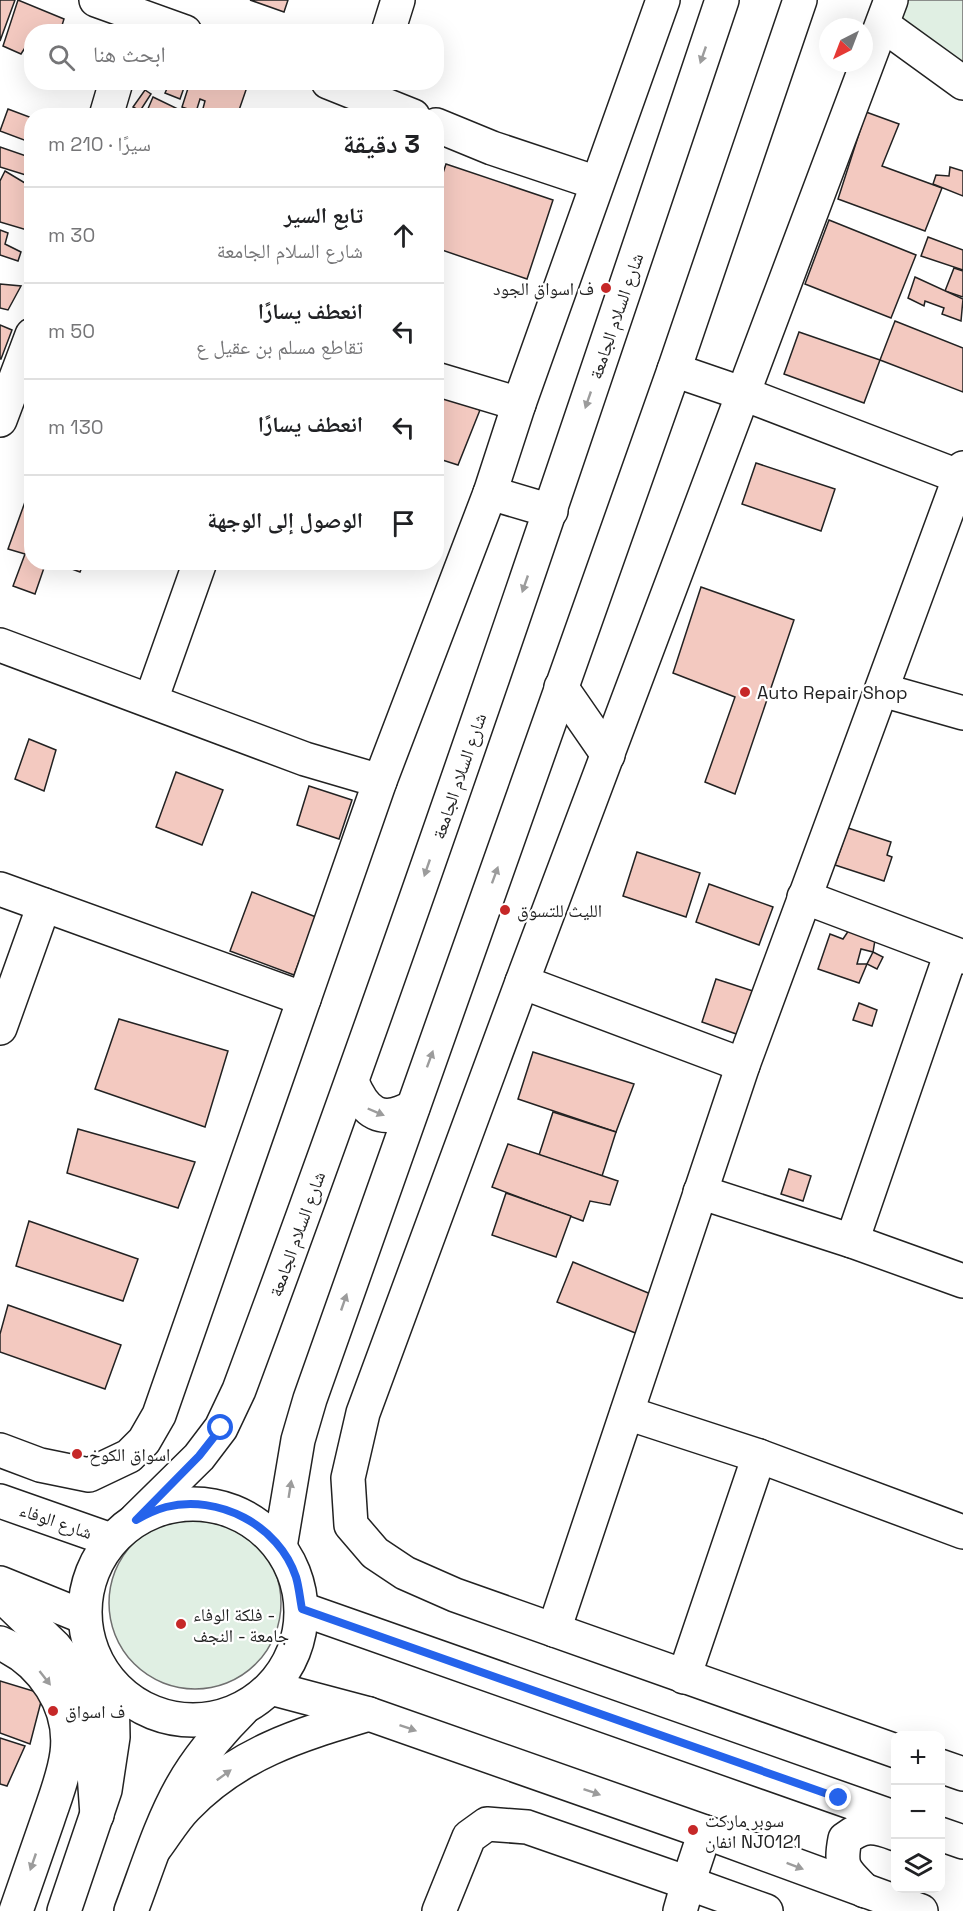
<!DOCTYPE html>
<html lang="ar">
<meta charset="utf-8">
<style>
body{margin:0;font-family:"Space Grotesk","Noto Naskh Arabic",sans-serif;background:#f2f2f2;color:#202124;direction:rtl}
.controls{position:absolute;right:18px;bottom:18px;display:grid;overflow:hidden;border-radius:12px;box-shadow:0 6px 24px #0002}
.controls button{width:54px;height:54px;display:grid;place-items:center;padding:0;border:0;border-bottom:2px solid #e0e0e0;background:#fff;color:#202124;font:30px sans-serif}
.compass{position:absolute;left:819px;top:18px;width:54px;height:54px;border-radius:50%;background:#fff;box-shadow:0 6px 24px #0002;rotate:222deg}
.stop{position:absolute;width:18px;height:18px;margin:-14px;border:4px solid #2563eb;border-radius:50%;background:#fff}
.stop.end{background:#2563eb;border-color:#fff;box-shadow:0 2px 6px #0008}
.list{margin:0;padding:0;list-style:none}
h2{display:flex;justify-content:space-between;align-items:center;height:78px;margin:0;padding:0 24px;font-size:26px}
h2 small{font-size:20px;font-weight:400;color:#757577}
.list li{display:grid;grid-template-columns:39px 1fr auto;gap:18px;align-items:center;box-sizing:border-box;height:96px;padding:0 24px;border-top:2px solid #e0e0e0}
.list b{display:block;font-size:22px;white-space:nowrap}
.list p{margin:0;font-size:20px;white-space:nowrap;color:#757577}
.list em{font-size:20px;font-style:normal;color:#757577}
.icon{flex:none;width:33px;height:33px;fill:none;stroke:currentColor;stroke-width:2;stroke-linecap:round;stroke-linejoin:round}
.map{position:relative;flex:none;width:963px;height:1911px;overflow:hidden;direction:ltr}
.search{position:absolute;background:#fff;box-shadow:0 6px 24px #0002;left:24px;top:24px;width:420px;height:66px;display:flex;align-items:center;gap:15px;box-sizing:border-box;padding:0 21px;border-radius:24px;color:#757577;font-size:22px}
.panel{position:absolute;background:#fff;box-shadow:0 6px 24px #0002;left:24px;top:108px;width:420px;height:462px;border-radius:24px;direction:rtl}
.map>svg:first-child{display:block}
.green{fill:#e0efe3;stroke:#6f6f6f;stroke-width:1.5}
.building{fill:#f3c9c0;stroke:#222;stroke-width:1.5}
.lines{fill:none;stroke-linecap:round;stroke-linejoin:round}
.minor-casing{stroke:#222;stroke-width:36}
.major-casing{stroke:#222;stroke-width:36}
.minor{stroke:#fff;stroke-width:33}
.major{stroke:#fff;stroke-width:33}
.oneway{fill:#9c9c9c}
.route{stroke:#2563eb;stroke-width:8}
.poi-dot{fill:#c62828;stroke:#fff;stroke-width:2}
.labels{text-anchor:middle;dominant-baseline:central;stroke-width:4.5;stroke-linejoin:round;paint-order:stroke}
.poi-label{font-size:18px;fill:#222;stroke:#fff;text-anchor:start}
.street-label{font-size:18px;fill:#222;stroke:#fff}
</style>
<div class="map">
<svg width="963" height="1911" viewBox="0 0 963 1911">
<rect width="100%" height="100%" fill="#fff"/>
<g class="green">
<polygon points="891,0 963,0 963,83 883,25"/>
<circle cx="195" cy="1603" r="86"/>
</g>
<g class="building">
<polygon points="0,0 15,0 0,41"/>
<polygon points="18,0 64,19 60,32 32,32 32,44 28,43 21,54 3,46"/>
<polygon points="250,0 288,0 284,12"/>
<polygon points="170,82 186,82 180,99 165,93"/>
<polygon points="190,82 233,82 247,87 237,116 201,116 205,101 200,99 196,112 182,107"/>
<polygon points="145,90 151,94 140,111 133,107"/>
<polygon points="153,97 180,110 176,116 158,116 147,111"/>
<polygon points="8,109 32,118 32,143 0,131"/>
<polygon points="866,112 899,124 882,166 942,188 925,231 838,199"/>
<polygon points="0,147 32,158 29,176 0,167"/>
<polygon points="446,164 553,200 527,279 436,248 436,194"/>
<polygon points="950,167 963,171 963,196 933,184 936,175 949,176"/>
<polygon points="5,171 25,183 27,230 0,222 0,181"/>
<polygon points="829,220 916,255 891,318 805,284"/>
<polygon points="0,230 8,233 5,244 21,252 18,261 0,255"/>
<polygon points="928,237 963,250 963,270 921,256"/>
<polygon points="954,268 963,271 963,297 945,291"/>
<polygon points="915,277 963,299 961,321 942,314 944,308 925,301 924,306 908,298"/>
<polygon points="0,284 21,286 8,310 0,308"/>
<polygon points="895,321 963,348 963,392 880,360"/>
<polygon points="0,325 12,330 1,359 0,359"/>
<polygon points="799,332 880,360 864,403 784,374"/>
<polygon points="436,394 480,410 458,465 436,458"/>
<polygon points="756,463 835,489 821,531 742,504"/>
<polygon points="25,502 32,504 32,562 46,562 35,594 13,586 25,554 8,549"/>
<polygon points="53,562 84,562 80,572"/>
<polygon points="701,587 794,620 735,794 705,782 735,697 673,673"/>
<polygon points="29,739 56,750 44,791 15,779"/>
<polygon points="176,772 223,790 202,845 156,827"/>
<polygon points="309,786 352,800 339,839 297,825"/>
<polygon points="848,828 891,842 887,855 892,857 884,881 835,865"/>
<polygon points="637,852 700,873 686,917 623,896"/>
<polygon points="709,884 773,907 759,945 696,922"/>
<polygon points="252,892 316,917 294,975 230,951"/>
<polygon points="849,930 875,940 873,952 861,949 857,964 867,964 859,983 818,969 830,934 843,939"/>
<polygon points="873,952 883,957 877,969 867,964"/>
<polygon points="716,979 756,992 742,1036 702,1022"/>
<polygon points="859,1003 877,1010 872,1026 853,1020"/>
<polygon points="119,1019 228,1051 205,1127 95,1089"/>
<polygon points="533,1052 634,1084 616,1132 518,1099"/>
<polygon points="553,1112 616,1132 602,1176 539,1155"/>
<polygon points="78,1129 195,1162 178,1208 67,1173"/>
<polygon points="508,1144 618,1181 610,1205 590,1201 583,1221 492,1187"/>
<polygon points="789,1169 811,1176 803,1201 781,1194"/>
<polygon points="506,1193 571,1216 556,1257 492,1235"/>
<polygon points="29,1221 138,1259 123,1301 16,1266"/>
<polygon points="573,1262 658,1297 643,1336 557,1302"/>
<polygon points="8,1305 121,1345 105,1389 0,1352 0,1334"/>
<polygon points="0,1681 43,1694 30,1744 0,1733"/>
<polygon points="0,1738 25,1746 7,1786 0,1784"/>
</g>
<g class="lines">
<g class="minor-casing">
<g id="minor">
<polyline points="96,0 185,32"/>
<polyline points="891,0 522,982 363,1413 348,1478 351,1525 375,1553 405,1573 455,1595 896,1751"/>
<polyline points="883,25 963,83"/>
<polyline points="388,32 398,0"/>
<polyline points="328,82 413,116"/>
<polyline points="106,116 116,82"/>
<polyline points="436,125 492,148 597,183"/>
<polyline points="674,370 744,394 963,478"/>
<polyline points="436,379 519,404"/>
<polyline points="0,420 32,335"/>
<polyline points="0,645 305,759 380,781"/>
<polyline points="882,690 963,713"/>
<polyline points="151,700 200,562"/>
<polyline points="0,889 304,999"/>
<polyline points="804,897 963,957"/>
<polyline points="522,982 743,1065"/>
<polyline points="0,1028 44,905"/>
<polyline points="700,1192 852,1241 963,1281"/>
<polyline points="852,1241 951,953"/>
<polyline points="627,1413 759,1456 963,1532"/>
<polyline points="0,1450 40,1465 89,1475 129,1456 144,1441 159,1415 380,781 490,493 519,404 663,0"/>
<polyline points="554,1630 743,1065 963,468"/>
<path d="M0 1643C42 1661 73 1706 67 1753 64 1776 55 1798 48 1819 37 1850 27 1880 16 1911"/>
<polyline points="684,1677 759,1456"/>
<polyline points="940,1766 963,1774"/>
<polyline points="688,1883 766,1911"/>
<polyline points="439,1911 469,1837 487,1824 527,1827 688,1883 680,1911"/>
</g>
</g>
<g class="major-casing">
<g id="major">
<polyline points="490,493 551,511"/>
<polyline points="561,687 608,755"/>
<path d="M352 1082C365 1113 381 1125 413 1107"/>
<polyline points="0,1501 111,1540"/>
<circle cx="193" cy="1612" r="108"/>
<path d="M136 1519 199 1457 221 1428 239 1390C410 930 566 465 722 0"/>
<polyline points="280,1547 298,1440 310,1399 674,370 800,0"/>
<polyline points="0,1583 84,1617"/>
<polyline points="0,1594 55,1647 78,1676 90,1717 97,1815"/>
<polyline points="302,1609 896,1818"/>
<polyline points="271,1688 369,1714 705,1832 921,1911"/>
<polyline points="940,1834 963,1842"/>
<path d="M155 1848C165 1835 174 1819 186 1807 238 1753 299 1735 369 1714"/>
<polyline points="688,1883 705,1832"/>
<path d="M865 1891C845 1870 839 1869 845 1839 864 1824 874 1826 896 1834"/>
<polyline points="64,1911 105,1790 113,1737 112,1685"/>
<path d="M131 1911C147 1869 160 1825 182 1786 198 1758 219 1733 242 1710"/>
</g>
</g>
<use href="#minor" class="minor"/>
<use href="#major" class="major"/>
</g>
<defs><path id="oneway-solid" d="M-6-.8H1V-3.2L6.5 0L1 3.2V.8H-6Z" transform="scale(1.5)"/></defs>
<g class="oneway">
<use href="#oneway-solid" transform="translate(703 55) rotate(109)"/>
<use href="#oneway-solid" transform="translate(588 400) rotate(109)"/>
<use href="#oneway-solid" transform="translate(525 584) rotate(109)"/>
<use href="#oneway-solid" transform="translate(427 868) rotate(109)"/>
<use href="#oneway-solid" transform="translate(495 875) rotate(-70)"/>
<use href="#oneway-solid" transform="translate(430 1059) rotate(-70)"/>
<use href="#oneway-solid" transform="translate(376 1112) rotate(23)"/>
<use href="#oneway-solid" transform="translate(344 1302) rotate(-71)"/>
<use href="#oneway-solid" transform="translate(290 1489) rotate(-81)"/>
<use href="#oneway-solid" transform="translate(45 1678) rotate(52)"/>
<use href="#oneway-solid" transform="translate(408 1728) rotate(19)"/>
<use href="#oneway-solid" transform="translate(224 1775) rotate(-36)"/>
<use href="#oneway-solid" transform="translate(592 1792) rotate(19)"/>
<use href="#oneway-solid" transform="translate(33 1862) rotate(109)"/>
<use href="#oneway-solid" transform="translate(795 1866) rotate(21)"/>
</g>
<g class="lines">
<path class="route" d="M221 1428 199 1456 136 1520C145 1515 155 1510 166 1507 218 1494 279 1525 296 1577 299 1587 300 1599 302 1609L839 1798"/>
</g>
<g class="poi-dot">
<circle cx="606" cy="288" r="6"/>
<circle cx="745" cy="692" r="6"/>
<circle cx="505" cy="910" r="6"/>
<circle cx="77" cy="1454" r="6"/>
<circle cx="181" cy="1624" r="6"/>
<circle cx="53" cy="1711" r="6"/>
<circle cx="693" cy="1830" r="6"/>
</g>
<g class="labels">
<g class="poi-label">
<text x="594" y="288" text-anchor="end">ف اسواق الجود</text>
<text x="757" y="692">Auto Repair Shop</text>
<text x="517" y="910">الليث للتسوق</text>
<text x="89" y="1454">اسواق الكوخ</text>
<text x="193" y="1614">فلكة الوفاء -<tspan x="193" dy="21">جامعة - النجف</tspan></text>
<text x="65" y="1711">ف اسواق</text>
<text x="705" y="1820">سوبر ماركت<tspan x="705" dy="21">انفان NJ0121</tspan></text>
</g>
<g class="street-label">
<text transform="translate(616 316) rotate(-71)">شارع السلام الجامعة</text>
<text transform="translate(459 776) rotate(-71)">شارع السلام الجامعة</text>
<text transform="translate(297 1234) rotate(-70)">شارع السلام الجامعة</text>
<text transform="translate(56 1521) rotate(19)">شارع الوفاء</text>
</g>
</g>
</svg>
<div class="controls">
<button>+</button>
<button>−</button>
<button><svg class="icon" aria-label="layers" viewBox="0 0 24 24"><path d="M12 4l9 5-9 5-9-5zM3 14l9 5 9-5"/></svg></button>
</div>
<svg class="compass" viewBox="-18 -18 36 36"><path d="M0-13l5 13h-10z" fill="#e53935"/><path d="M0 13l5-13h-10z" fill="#757577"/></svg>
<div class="stop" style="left:221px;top:1428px"></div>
<div class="stop end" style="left:839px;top:1798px"></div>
<div class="search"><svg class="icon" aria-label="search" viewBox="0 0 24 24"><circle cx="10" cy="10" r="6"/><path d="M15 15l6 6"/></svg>ابحث هنا</div>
<section class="panel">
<h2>3 دقيقة<small>سيرًا · 210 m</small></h2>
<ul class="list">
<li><svg class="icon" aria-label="ahead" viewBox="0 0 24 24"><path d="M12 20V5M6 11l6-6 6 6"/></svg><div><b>تابع السير</b><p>شارع السلام الجامعة</p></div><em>30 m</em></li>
<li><svg class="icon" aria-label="left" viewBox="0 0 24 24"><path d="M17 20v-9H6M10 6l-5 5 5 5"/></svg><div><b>انعطف يسارًا</b><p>تقاطع مسلم بن عقيل ع</p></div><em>50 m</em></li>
<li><svg class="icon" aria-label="left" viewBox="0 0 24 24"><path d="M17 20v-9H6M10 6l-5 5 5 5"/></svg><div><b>انعطف يسارًا</b></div><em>130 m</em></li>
<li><svg class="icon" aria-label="arrive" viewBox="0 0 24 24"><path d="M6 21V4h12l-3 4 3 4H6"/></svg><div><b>الوصول إلى الوجهة</b></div></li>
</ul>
</section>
</div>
